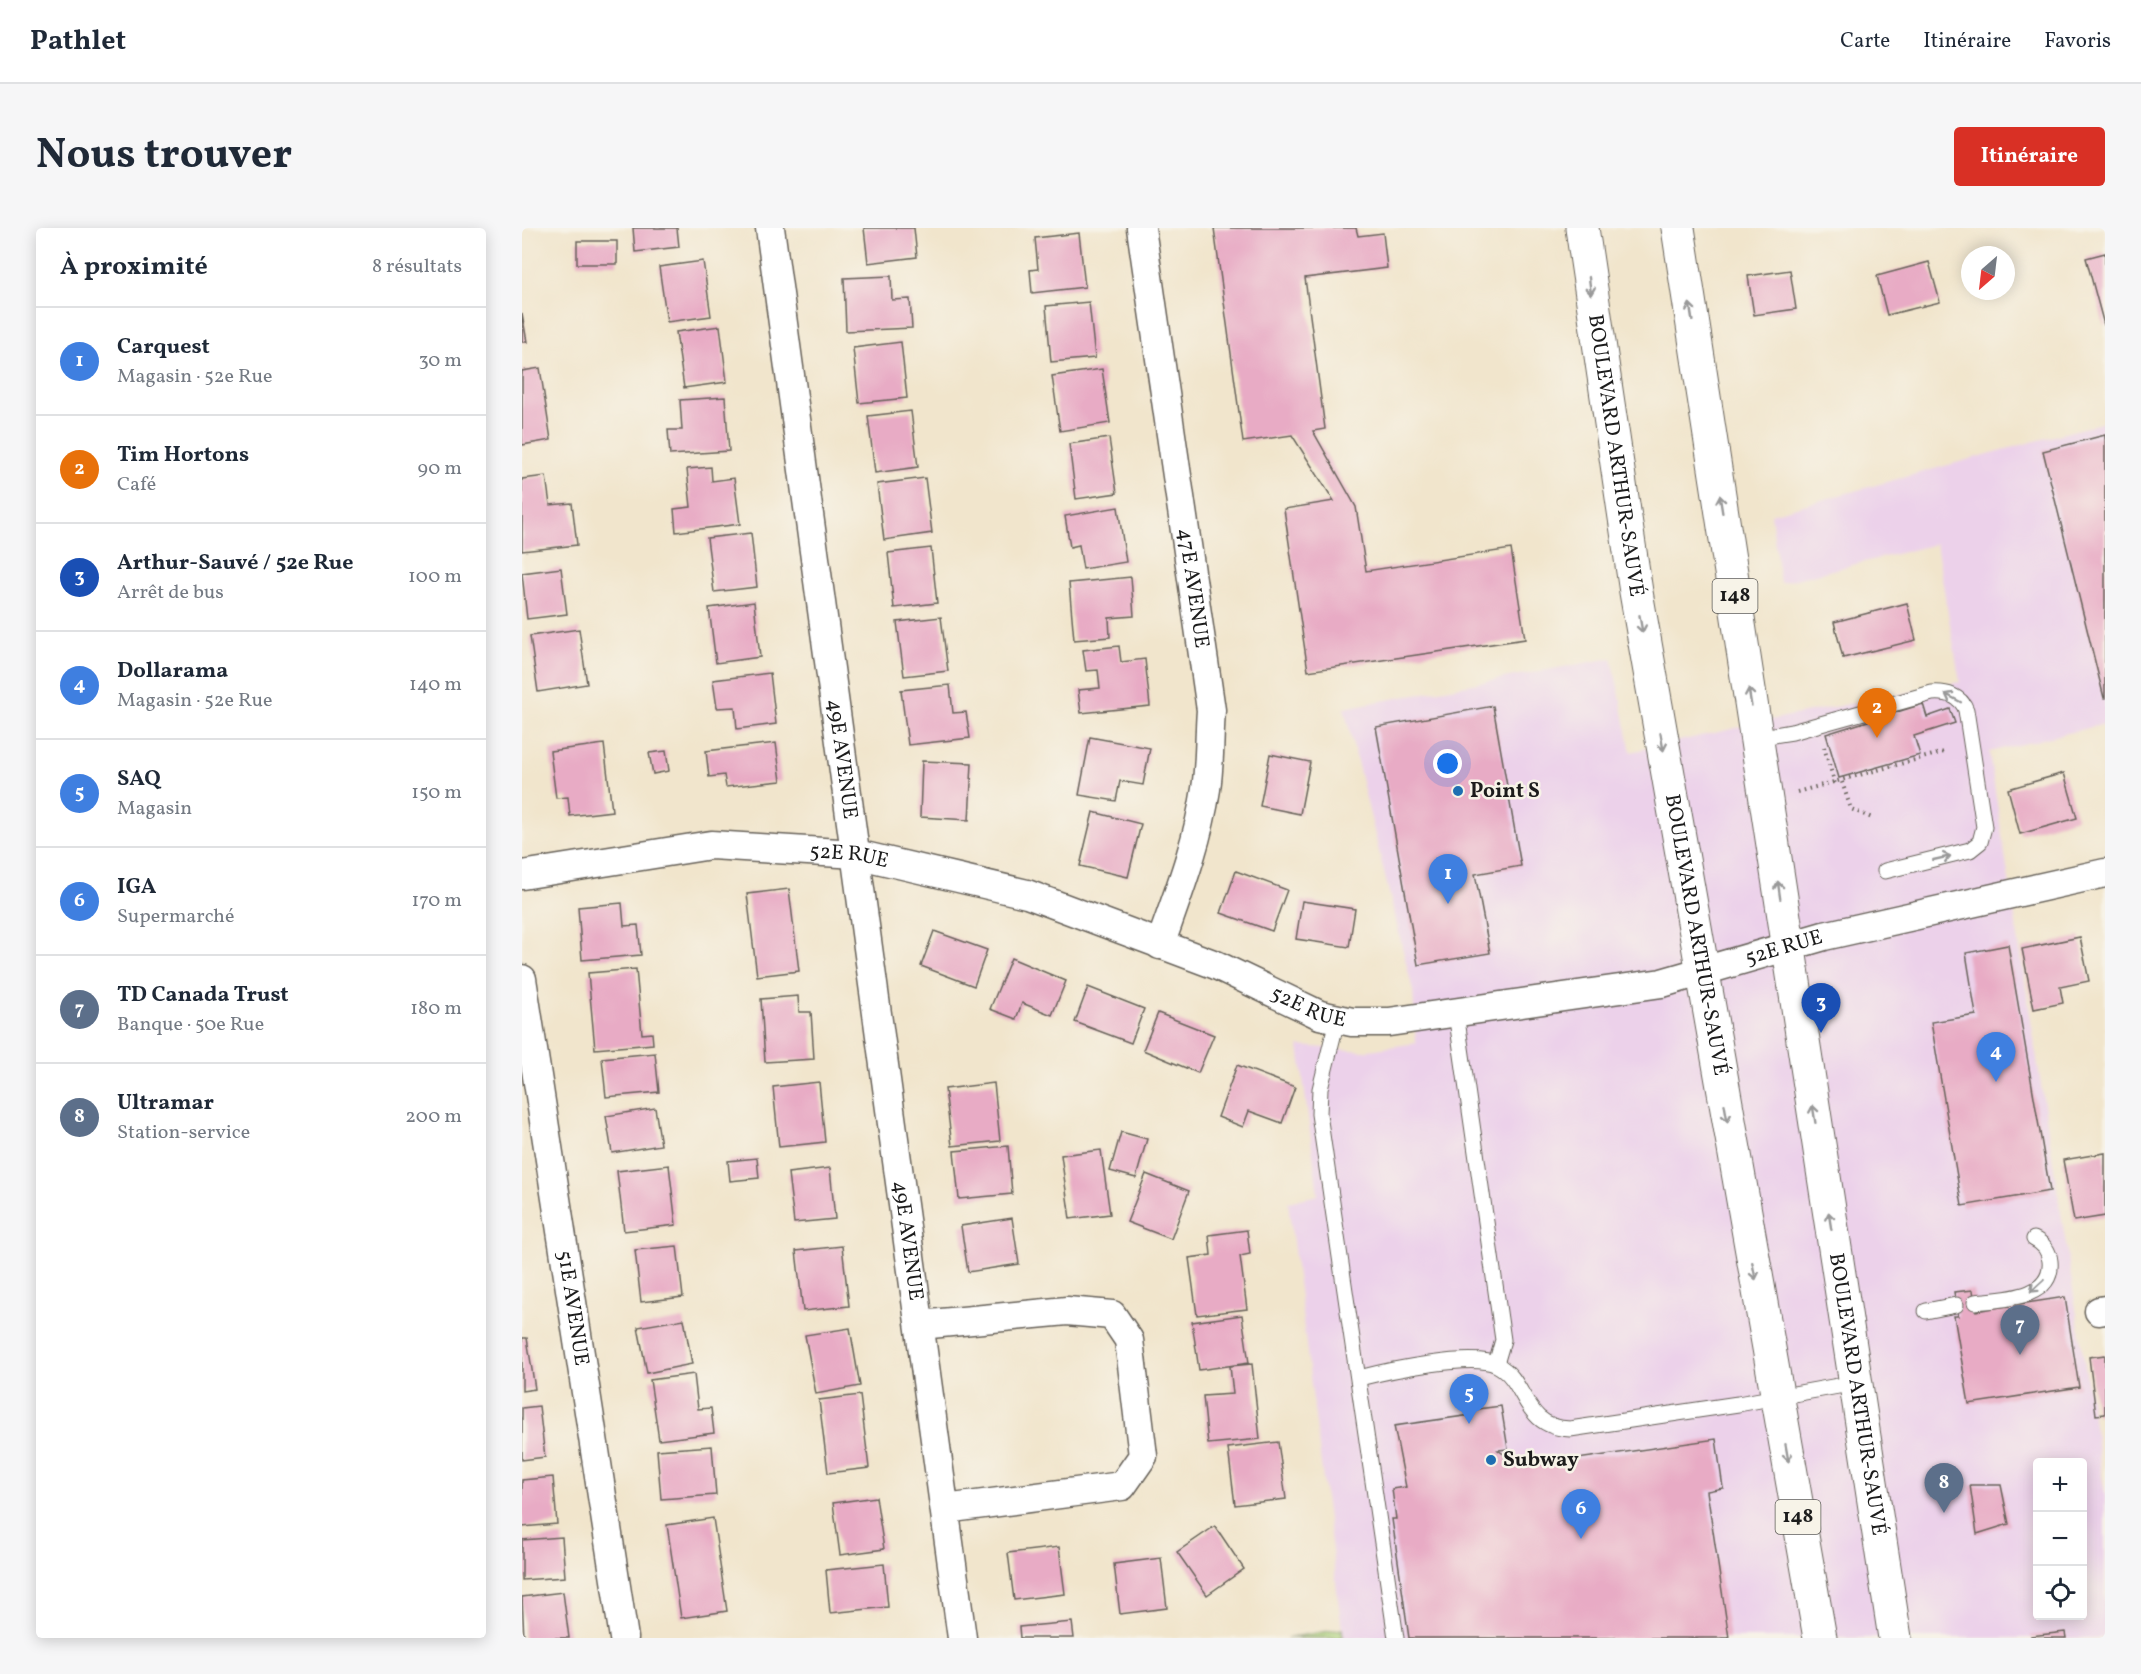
<!DOCTYPE html>
<html lang="fr">
<meta charset="utf-8">
<style>
body{margin:0;font-family:Vollkorn,serif;background:#f6f6f7;color:#1f2937}
.controls{position:absolute;right:18px;bottom:18px;display:grid;overflow:hidden;border-radius:6px;box-shadow:0 3px 15px #0003}
.controls button{width:54px;height:54px;display:grid;place-items:center;padding:0;border:0;border-bottom:2px solid #e0e1e3;background:#fff;color:#1f2937;font:30px sans-serif}
.compass{position:absolute;left:1439px;top:18px;width:54px;height:54px;border-radius:50%;background:#fff;box-shadow:0 3px 15px #0003;rotate:208deg}
.you{position:absolute;left:926px;top:536px;width:21px;height:21px;margin:-15px;border:4px solid #fff;border-radius:50%;background:#1a73e8;box-shadow:0 0 0 9px #1a73e833}
.badge{display:grid;place-items:center;width:39px;height:39px;border-radius:50%;background:#d93025;color:#fff;font-size:20px;font-weight:700}
.pin{position:absolute;translate:-50% -50px;filter:drop-shadow(0 2px 3px #0008)}
.pin::after{content:'';position:absolute;top:32px;width:21px;height:18px;background:inherit;clip-path:polygon(0 0,100% 0,50% 100%)}
.list{margin:0;padding:0;list-style:none}
h2{display:flex;justify-content:space-between;align-items:center;height:78px;margin:0;padding:0 24px;font-size:26px}
h2 small{font-size:20px;font-weight:400;color:#747a83}
.list li{display:grid;grid-template-columns:39px 1fr auto;gap:18px;align-items:center;box-sizing:border-box;height:108px;padding:0 24px;border-top:2px solid #e0e1e3}
.list b{display:block;font-size:22px;white-space:nowrap}
.list p{margin:0;font-size:20px;white-space:nowrap;color:#747a83}
.list em{font-size:20px;font-style:normal;color:#747a83}
.icon{flex:none;width:33px;height:33px;fill:none;stroke:currentColor;stroke-width:2;stroke-linecap:round;stroke-linejoin:round}
.map{position:relative;flex:none;width:1583px;height:1410px;overflow:hidden;border-radius:6px}
header{display:flex;align-items:center;gap:36px;box-sizing:border-box;height:84px;padding:0 30px;background:#fff;border-bottom:2px solid #e0e1e3}
header strong{font-size:28px}
nav{display:flex;gap:33px;margin-inline-start:auto;font-size:21px}
.intro{display:flex;align-items:center;justify-content:space-between;box-sizing:border-box;height:144px;padding:0 36px}
h1{margin:0;font-size:42px}
.button{padding:15px 27px;border-radius:6px;background:#d93025;color:#fff;font-size:21px;font-weight:700}
main{display:flex;gap:36px;padding:0 36px}
aside{flex:1;background:#fff;border-radius:6px;box-shadow:0 3px 15px #0003}
.map>svg:first-child{display:block}
.built{fill:#ecd1ea;fill-rule:evenodd}
.green{fill:#add27c;stroke:#64774c;stroke-width:1.5}
.building{fill:#e8abc5}
.lines{fill:none;stroke-linecap:round;stroke-linejoin:round}
.lane-casing{stroke:#67625a;stroke-width:17}
.street-casing{stroke:#67625a;stroke-width:31}
.primary-casing{stroke:#67625a;stroke-width:35}
.path{stroke:#67625a;stroke-width:4;stroke-dasharray:1.5 4.5;stroke-linecap:butt}
.lane{stroke:#fff;stroke-width:15}
.street{stroke:#fff;stroke-width:28}
.primary{stroke:#fff;stroke-width:33}
.oneway{stroke:#999}
.poi-dot{fill:#1f6fb2;stroke:#f7f3e8;stroke-width:2}
.labels{text-anchor:middle;dominant-baseline:central;stroke-width:5;stroke-linejoin:round;paint-order:stroke}
.shield{fill:#f7f3e8;stroke:#5e5c59;stroke-width:1.5}
.shield-label{font-size:20px;font-weight:bold;fill:#1c1c1c}
.street-label{font-size:21px;fill:#1c1c1c;stroke:#f7f3e8}
.poi-label{font-size:21px;font-weight:bold;fill:#1c1c1c;stroke:#f7f3e8;text-anchor:start}
</style>
<header>
<strong>Pathlet</strong>
<nav><a>Carte</a><a>Itinéraire</a><a>Favoris</a></nav>
</header>
<div class="intro"><h1>Nous trouver</h1><a class="button">Itinéraire</a></div>
<main>
<aside>
<h2>À proximité<small>8 résultats</small></h2>
<ul class="list">
<li><span class="badge" style="background:#3f7fe0">1</span><div><b>Carquest</b><p>Magasin · 52e Rue</p></div><em>30 m</em></li>
<li><span class="badge" style="background:#e8710a">2</span><div><b>Tim Hortons</b><p>Café</p></div><em>90 m</em></li>
<li><span class="badge" style="background:#1a4fb4">3</span><div><b>Arthur-Sauvé / 52e Rue</b><p>Arrêt de bus</p></div><em>100 m</em></li>
<li><span class="badge" style="background:#3f7fe0">4</span><div><b>Dollarama</b><p>Magasin · 52e Rue</p></div><em>140 m</em></li>
<li><span class="badge" style="background:#3f7fe0">5</span><div><b>SAQ</b><p>Magasin</p></div><em>150 m</em></li>
<li><span class="badge" style="background:#3f7fe0">6</span><div><b>IGA</b><p>Supermarché</p></div><em>170 m</em></li>
<li><span class="badge" style="background:#5c6f8a">7</span><div><b>TD Canada Trust</b><p>Banque · 50e Rue</p></div><em>180 m</em></li>
<li><span class="badge" style="background:#5c6f8a">8</span><div><b>Ultramar</b><p>Station-service</p></div><em>200 m</em></li>
</ul>
</aside>
<div class="map">
<svg width="1583" height="1410" viewBox="0 0 1583 1410">
<rect width="100%" height="100%" fill="#f7f3e8"/>
<filter id="ink" filterUnits="userSpaceOnUse"><feTurbulence type="fractalNoise" baseFrequency=".0167" numOctaves="2"/><feDisplacementMap in="SourceGraphic" scale="12" xChannelSelector="R" yChannelSelector="G"/><feConvolveMatrix kernelMatrix="1 2 1 2 8 2 1 2 1" color-interpolation-filters="sRGB"/></filter>
<filter id="wash" filterUnits="userSpaceOnUse"><feTurbulence type="fractalNoise" baseFrequency=".008" numOctaves="4" result="noise"/><feDisplacementMap in="SourceGraphic" scale="24" xChannelSelector="R" yChannelSelector="G"/><feGaussianBlur stdDeviation="1.35" result="paint"/><feColorMatrix in="noise" values="0 0 0 0 0 0 0 0 0 0 0 0 0 0 0 0 0 1.4 0 .05"/><feComposite in="paint" operator="in"/></filter>
<g filter="url(#wash)">
<rect width="100%" height="100%" fill="#f1e5cc"/>
<path class="built" d="M1583 194V496L1467 524 1583 1267V1410H821L766 974 796 967 777 818 841 823 894 815 891 763 822 480 1090 430 1109 524 1267 488 1438 454 1414 316 1258 355 1249 286ZM1516 1234H1560V1388H1516Z"/>
<polygon class="green" points="820,1401 821,1410 765,1410"/>
<g id="blocks">
<g class="building">
<polygon points="111,0 155,0 157,19 113,24"/>
<polygon points="342,0 392,0 395,29 346,35"/>
<polygon points="692,0 834,0 836,8 861,5 865,40 783,50 803,201 791,203 834,279 844,343 989,321 1003,411 786,443 762,281 812,273 770,207 721,214"/>
<polygon points="557,5 563,59 510,65 508,42 516,41 513,10"/>
<rect x="55" y="13" width="40" height="23"/>
<polygon points="1583,25 1583,97 1582,97 1564,30"/>
<polygon points="181,33 189,88 145,94 137,39"/>
<polygon points="1407,34 1418,74 1365,87 1355,48"/>
<polygon points="1268,42 1274,81 1232,87 1226,48"/>
<polygon points="369,48 370,72 388,71 390,100 324,103 322,50"/>
<polygon points="567,74 573,130 529,134 524,78"/>
<polygon points="0,85 5,114 0,114"/>
<polygon points="198,98 205,154 162,160 154,104"/>
<polygon points="379,114 385,170 337,175 331,120"/>
<polygon points="18,140 29,212 0,217 0,143"/>
<polygon points="580,141 588,195 538,203 530,148"/>
<polygon points="203,169 207,223 148,227 146,202 160,202 158,172"/>
<polygon points="389,183 396,239 353,245 346,188"/>
<polygon points="1583,207 1583,470 1582,470 1521,223"/>
<polygon points="587,210 595,265 554,271 547,216"/>
<polygon points="189,239 190,253 212,250 218,296 154,304 152,281 169,279 165,241"/>
<polygon points="24,248 28,277 50,275 55,317 0,323 0,251"/>
<polygon points="403,250 410,305 362,312 355,256"/>
<polygon points="596,279 604,334 561,341 557,317 548,319 543,288"/>
<polygon points="229,305 235,359 192,364 185,310"/>
<polygon points="409,320 415,375 372,380 366,325"/>
<polygon points="39,340 45,386 5,391 0,345"/>
<polygon points="609,349 612,388 587,390 588,409 552,412 547,355"/>
<polygon points="232,374 238,429 194,435 187,380"/>
<polygon points="1385,375 1394,412 1321,430 1312,394"/>
<polygon points="419,389 426,443 382,448 375,394"/>
<polygon points="57,401 65,456 16,464 8,408"/>
<polygon points="597,418 599,434 623,431 628,478 559,485 556,462 578,460 576,442 564,443 561,422"/>
<polygon points="248,445 254,496 215,501 213,479 195,480 191,452"/>
<polygon points="428,457 431,485 444,484 448,510 386,517 379,462"/>
<polygon points="1401,476 1405,489 1428,481 1433,495 1392,508 1398,527 1317,550 1304,506"/>
<polygon points="971,478 999,638 953,646 968,725 896,737 854,499"/>
<polygon points="568,509 628,520 621,557 598,553 594,573 557,567"/>
<polygon points="254,515 259,553 204,559 202,547 187,549 184,523"/>
<polygon points="82,516 90,583 48,588 46,569 34,570 28,523"/>
<polygon points="144,523 147,543 131,546 127,525"/>
<polygon points="748,526 788,534 778,586 738,578"/>
<polygon points="400,533 450,535 447,592 398,589"/>
<polygon points="1542,545 1555,590 1498,606 1486,561"/>
<polygon points="571,584 619,596 606,649 558,638"/>
<polygon points="714,643 765,662 750,703 699,685"/>
<polygon points="267,661 277,743 235,748 225,666"/>
<polygon points="780,673 833,681 827,719 774,711"/>
<polygon points="100,675 102,698 116,697 119,727 60,732 56,679"/>
<polygon points="412,703 465,722 452,758 399,738"/>
<polygon points="1558,709 1567,753 1538,759 1541,775 1512,781 1500,721"/>
<polygon points="1486,717 1528,963 1440,978 1409,794 1454,787 1444,725"/>
<polygon points="489,730 544,753 530,787 500,775 494,791 468,781"/>
<polygon points="114,741 120,806 130,805 131,816 73,821 66,745"/>
<polygon points="566,759 622,781 609,815 553,794"/>
<polygon points="276,768 277,784 289,784 292,831 243,834 239,771"/>
<polygon points="636,785 692,807 676,845 621,822"/>
<polygon points="133,825 137,864 84,869 80,830"/>
<polygon points="715,837 773,859 760,895 727,883 721,899 696,889"/>
<polygon points="297,854 303,914 257,919 251,859"/>
<polygon points="472,855 478,913 430,918 423,861"/>
<polygon points="133,880 139,917 90,925 84,888"/>
<polygon points="599,904 625,911 614,950 588,943"/>
<polygon points="486,918 490,966 437,971 432,923"/>
<polygon points="579,922 588,986 548,991 539,927"/>
<polygon points="1583,925 1583,988 1552,993 1541,932"/>
<polygon points="235,930 237,950 208,953 206,933"/>
<polygon points="147,937 154,997 102,1003 95,943"/>
<polygon points="308,940 313,991 272,995 266,945"/>
<polygon points="624,946 667,963 649,1011 605,994"/>
<polygon points="490,990 497,1036 446,1044 439,998"/>
<polygon points="725,1002 728,1026 718,1028 725,1081 675,1087 667,1030 689,1027 687,1007"/>
<polygon points="155,1018 161,1069 119,1074 113,1022"/>
<polygon points="320,1018 327,1078 281,1083 274,1023"/>
<polygon points="1451,1062 1454,1083 1543,1069 1557,1159 1447,1176 1432,1088 1436,1088 1432,1064"/>
<polygon points="720,1087 727,1135 677,1142 670,1094"/>
<polygon points="162,1091 170,1136 125,1145 116,1099"/>
<polygon points="328,1100 338,1158 294,1166 283,1107"/>
<polygon points="0,1110 5,1110 13,1161 0,1163"/>
<polygon points="1583,1127 1583,1186 1574,1187 1567,1129"/>
<polygon points="730,1136 738,1211 686,1216 681,1168 711,1166 708,1138"/>
<polygon points="172,1146 176,1181 189,1180 192,1205 137,1212 128,1152"/>
<polygon points="338,1167 347,1240 306,1245 297,1172"/>
<polygon points="17,1178 23,1229 0,1232 0,1180"/>
<polygon points="979,1178 986,1221 976,1222 1000,1239 1194,1211 1201,1260 1185,1263 1207,1410 887,1410 870,1291 874,1291 870,1261 884,1259 872,1198 949,1187 948,1182"/>
<polygon points="756,1214 764,1271 713,1277 706,1220"/>
<polygon points="190,1218 194,1267 139,1271 135,1222"/>
<polygon points="31,1249 35,1296 0,1299 0,1252"/>
<polygon points="1448,1257 1479,1257 1487,1296 1455,1306"/>
<polygon points="354,1269 362,1321 318,1327 311,1275"/>
<polygon points="191,1290 205,1383 159,1390 145,1297"/>
<polygon points="693,1298 722,1341 685,1367 655,1324"/>
<polygon points="40,1309 43,1349 0,1352 0,1312"/>
<polygon points="537,1319 543,1366 492,1372 486,1325"/>
<polygon points="639,1330 645,1380 598,1386 592,1336"/>
<polygon points="362,1336 366,1379 308,1385 304,1342"/>
<polygon points="41,1364 47,1410 2,1410 0,1369"/>
<polygon points="550,1394 552,1410 498,1410 497,1399"/>
<polygon points="1543,1404 1544,1410 1509,1410 1509,1408"/>
</g>
</g>
</g>
<g filter="url(#ink)">
<use href="#blocks" fill-opacity="0" stroke="#67625a" stroke-width="1.5"/>
<g class="lines">
<g class="lane-casing">
<g id="lane">
<path d="M1234 510 1270 504 1410 465C1424 464 1439 468 1444 482L1462 599 1458 614 1448 622 1363 643"/>
<polyline points="934,785 981,1112 974,1136"/>
<polyline points="815,792 798,861 797,886 874,1410"/>
<path d="M1453 1074C1478 1071 1532 1072 1528 1033 1527 1023 1521 1015 1512 1011"/>
<polyline points="1404,1083 1434,1077"/>
<path d="M837 1150C864 1143 952 1124 975 1137 1006 1153 999 1199 1048 1201L1216 1176 1333 1155"/>
</g>
</g>
<g class="street-casing">
<g id="street">
<path id="s1" d="M248 0 440 1410"/>
<path id="s2" d="M619 0 689 482C687 508 688 535 684 561 676 615 656 666 638 717"/>
<path id="s3" d="M0 647 189 617 334 626 505 666 694 737 798 787 830 794H867L1140 755 1302 708 1583 645"/>
<path id="s4" d="M0 751 102 1410"/>
<polyline points="1577,1083 1583,1082"/>
<polyline points="398,1097 545,1083 590,1087 607,1112 621,1228 600,1258 423,1281"/>
</g>
</g>
<g class="primary-casing">
<g id="primary">
<path id="s5" d="M1060 0 1114 364 1298 1410"/>
<path id="s6" d="M1156 0 1373 1410"/>
</g>
</g>
<g class="path">
<polyline points="1302,519 1313,556"/>
<polyline points="1320,554 1329,581 1350,590"/>
<polyline points="1275,564 1422,524"/>
</g>
<use href="#lane" class="lane"/>
<use href="#street" class="street"/>
<use href="#primary" class="primary"/>
</g>
<defs><path id="oneway-shaft" d="M-6 0H5M1.5-3L5.5 0L1.5 3" fill="none" stroke-width="1.6" stroke-linecap="round" stroke-linejoin="round" transform="scale(1.5)"/></defs>
<g class="oneway">
<use href="#oneway-shaft" transform="translate(1068 58) rotate(83)"/>
<use href="#oneway-shaft" transform="translate(1169 84) rotate(-99)"/>
<use href="#oneway-shaft" transform="translate(1199 276) rotate(-99)"/>
<use href="#oneway-shaft" transform="translate(1119 396) rotate(80)"/>
<use href="#oneway-shaft" transform="translate(1228 469) rotate(-99)"/>
<use href="#oneway-shaft" transform="translate(1431 470) rotate(-152)"/>
<use href="#oneway-shaft" transform="translate(1140 514) rotate(80)"/>
<use href="#oneway-shaft" transform="translate(1420 630) rotate(-13)"/>
<use href="#oneway-shaft" transform="translate(1257 662) rotate(-98)"/>
<use href="#oneway-shaft" transform="translate(1204 885) rotate(80)"/>
<use href="#oneway-shaft" transform="translate(1292 886) rotate(-99)"/>
<use href="#oneway-shaft" transform="translate(1308 993) rotate(-99)"/>
<use href="#oneway-shaft" transform="translate(1232 1043) rotate(79)"/>
<use href="#oneway-shaft" transform="translate(1515 1058) rotate(138)"/>
<use href="#oneway-shaft" transform="translate(1265 1225) rotate(80)"/>
</g>
</g>
<g class="poi-dot">
<circle cx="936" cy="563" r="6"/>
<circle cx="969" cy="1232" r="6"/>
</g>
<g class="labels">
<g class="shield">
<rect x="1190.5" y="351" width="45" height="34" rx="4.5"/>
<rect x="1253.5" y="1272" width="45" height="34" rx="4.5"/>
</g>
<g class="shield-label">
<text x="1213" y="368">148</text>
<text x="1276" y="1289">148</text>
</g>
<g class="street-label">
<text stroke="none"><textPath href="#s5" startOffset="230">BOULEVARD ARTHUR-SAUVÉ</textPath></text>
<text stroke="none"><textPath href="#s2" startOffset="364">47E AVENUE</textPath></text>
<text stroke="none"><textPath href="#s1" startOffset="536">49E AVENUE</textPath></text>
<text stroke="none"><textPath href="#s3" startOffset="330">52E RUE</textPath></text>
<text stroke="none"><textPath href="#s5" startOffset="716">BOULEVARD ARTHUR-SAUVÉ</textPath></text>
<text stroke="none"><textPath href="#s3" startOffset="1302">52E RUE</textPath></text>
<text stroke="none"><textPath href="#s3" startOffset="816">52E RUE</textPath></text>
<text stroke="none"><textPath href="#s1" startOffset="1022">49E AVENUE</textPath></text>
<text stroke="none"><textPath href="#s4" startOffset="333">51E AVENUE</textPath></text>
<text stroke="none"><textPath href="#s6" startOffset="1180">BOULEVARD ARTHUR-SAUVÉ</textPath></text>
</g>
<g class="poi-label">
<text x="948" y="563">Point S</text>
<text x="981" y="1232">Subway</text>
</g>
</g>
</svg>
<div class="controls">
<button>+</button>
<button>−</button>
<button><svg class="icon" aria-label="locate" viewBox="0 0 24 24"><circle cx="12" cy="12" r="6"/><path d="M12 2v4M12 18v4M2 12h4M18 12h4"/></svg></button>
</div>
<svg class="compass" viewBox="-18 -18 36 36"><path d="M0-13l5 13h-10z" fill="#e53935"/><path d="M0 13l5-13h-10z" fill="#747a83"/></svg>
<div class="you"></div>
<div class="pin badge" style="left:926px;top:676px;background:#3f7fe0">1</div>
<div class="pin badge" style="left:1355px;top:510px;background:#e8710a">2</div>
<div class="pin badge" style="left:1299px;top:805px;background:#1a4fb4">3</div>
<div class="pin badge" style="left:1474px;top:854px;background:#3f7fe0">4</div>
<div class="pin badge" style="left:947px;top:1196px;background:#3f7fe0">5</div>
<div class="pin badge" style="left:1059px;top:1311px;background:#3f7fe0">6</div>
<div class="pin badge" style="left:1498px;top:1127px;background:#5c6f8a">7</div>
<div class="pin badge" style="left:1422px;top:1285px;background:#5c6f8a">8</div>
</div>
</main>
